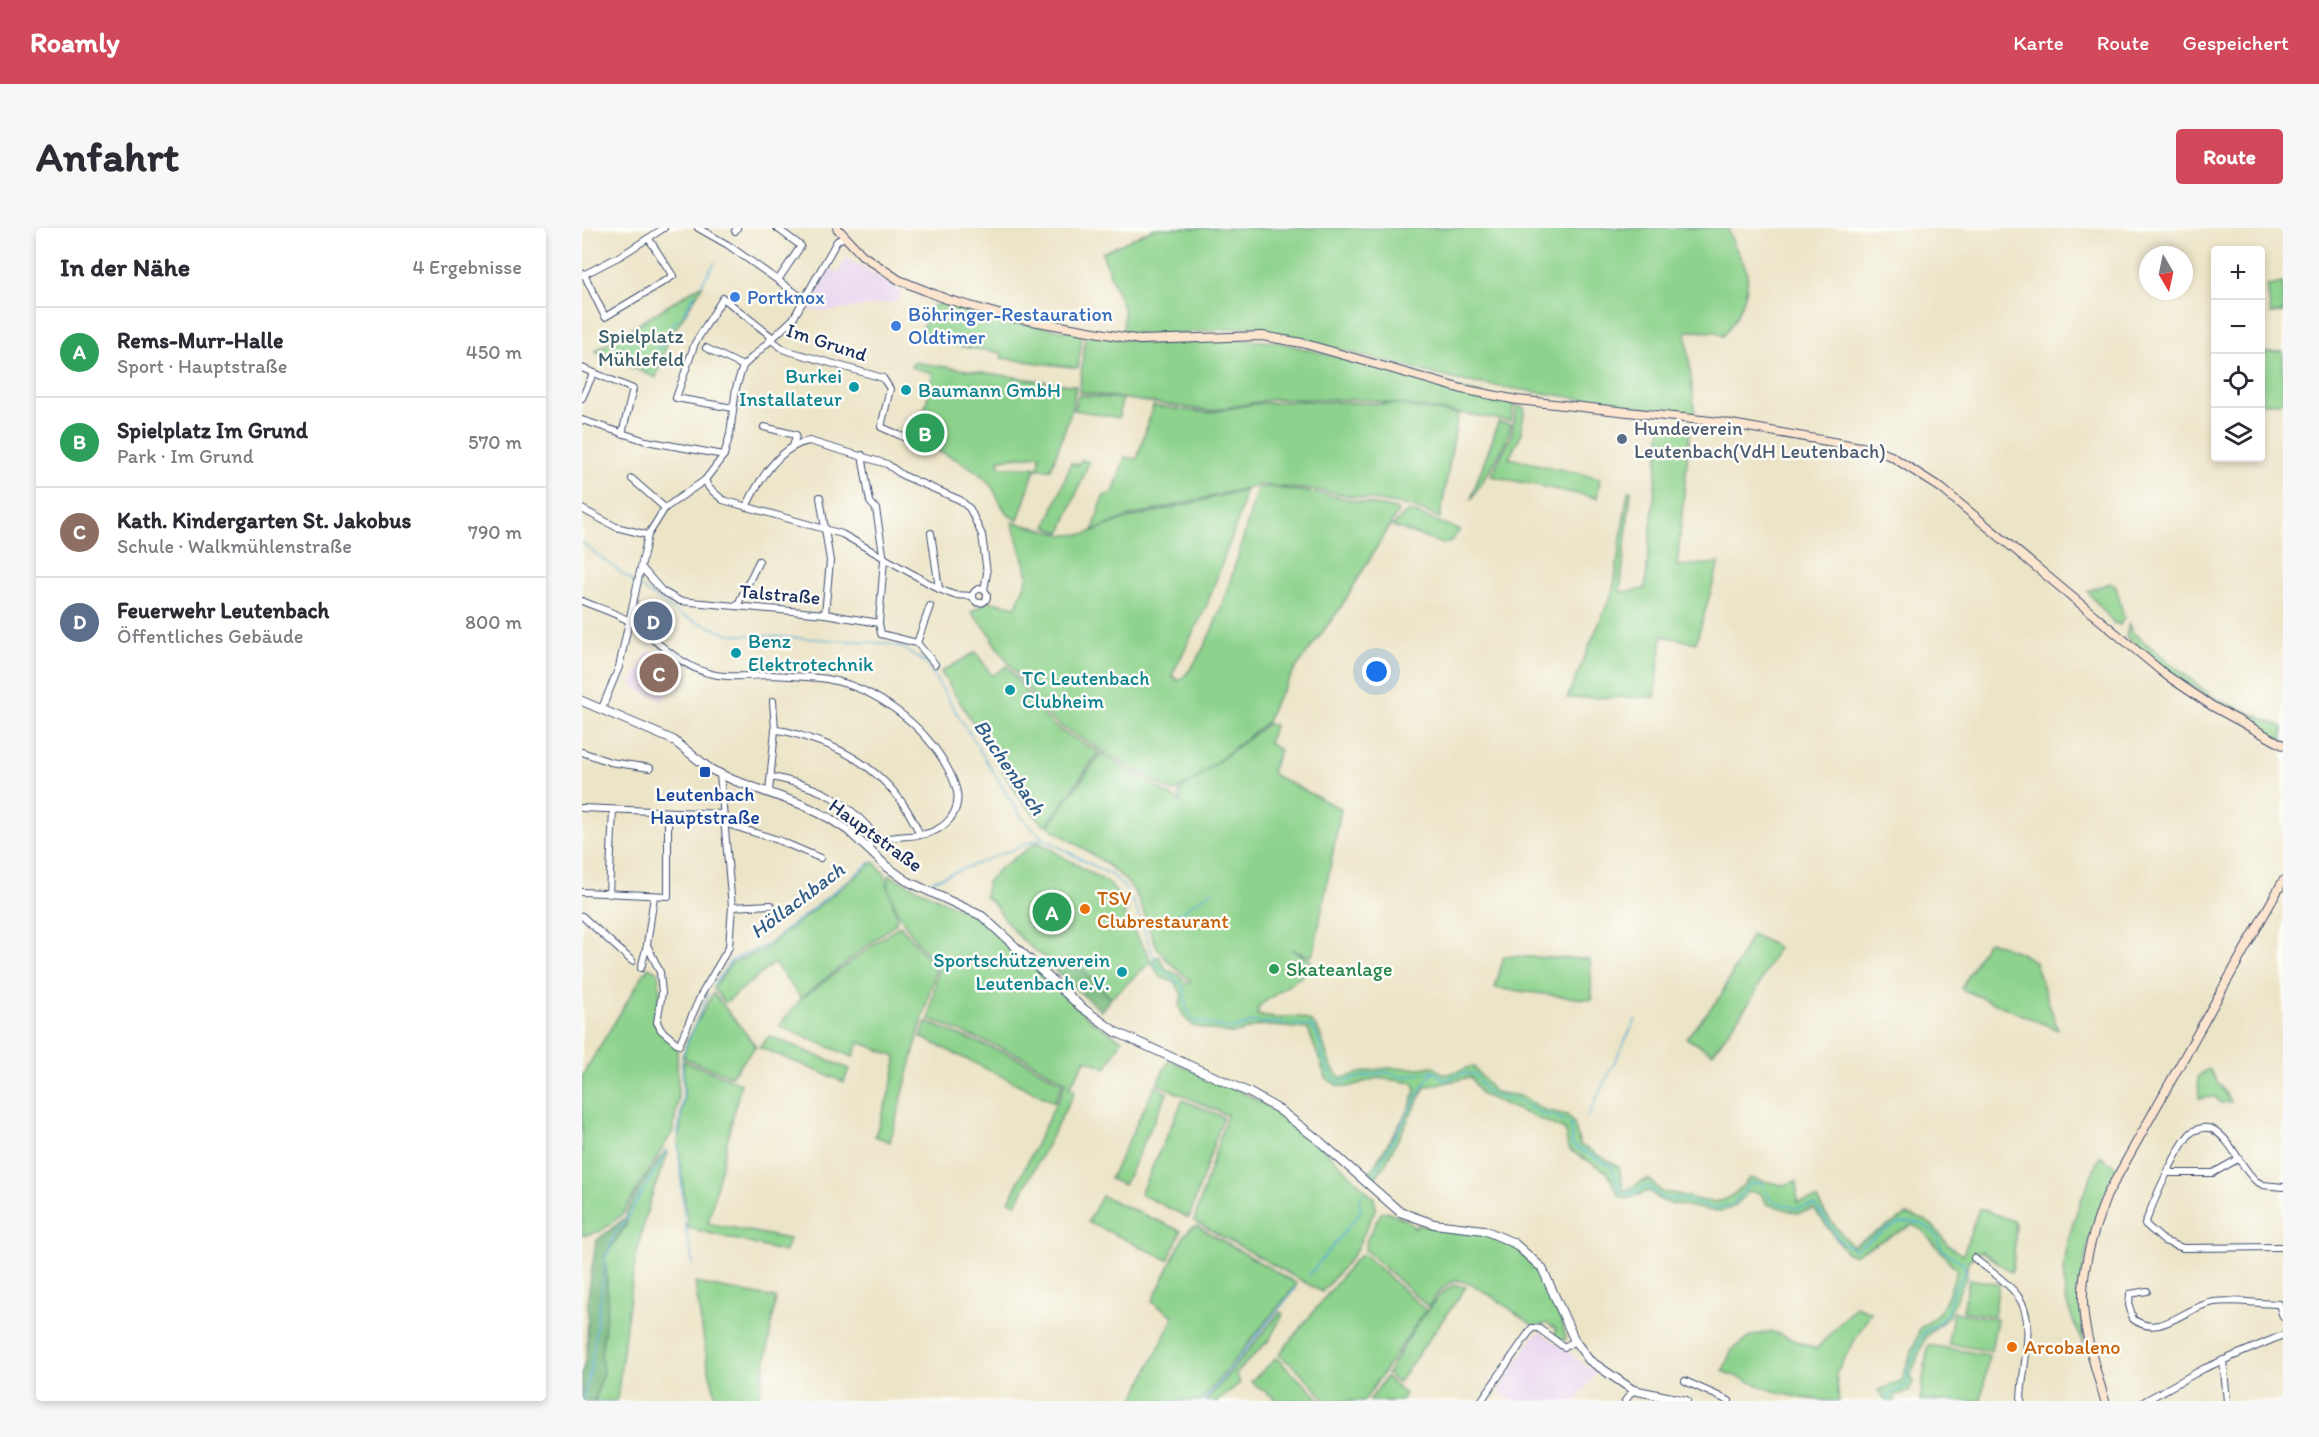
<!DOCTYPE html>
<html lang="de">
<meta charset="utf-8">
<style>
body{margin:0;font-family:Itim,sans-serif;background:#f7f7f7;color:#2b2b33}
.controls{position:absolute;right:18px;top:18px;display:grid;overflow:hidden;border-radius:6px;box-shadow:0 3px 9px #0003}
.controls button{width:54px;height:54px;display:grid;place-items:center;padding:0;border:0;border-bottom:2px solid #e1e1e2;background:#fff;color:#2b2b33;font:30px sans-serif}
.compass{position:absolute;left:1557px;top:18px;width:54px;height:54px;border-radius:50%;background:#fff;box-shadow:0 3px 9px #0003;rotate:171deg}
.you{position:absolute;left:795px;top:444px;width:21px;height:21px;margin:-15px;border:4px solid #fff;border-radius:50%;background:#1a73e8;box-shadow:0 0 0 9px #1a73e833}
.badge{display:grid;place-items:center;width:39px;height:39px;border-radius:50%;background:#d1495b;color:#fff;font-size:20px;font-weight:700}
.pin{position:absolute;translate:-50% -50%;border:3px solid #fff;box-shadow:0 2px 6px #0006}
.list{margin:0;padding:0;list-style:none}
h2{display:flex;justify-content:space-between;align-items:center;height:78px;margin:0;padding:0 24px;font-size:26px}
h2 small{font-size:20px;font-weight:400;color:#7c7c81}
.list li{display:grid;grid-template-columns:39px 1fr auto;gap:18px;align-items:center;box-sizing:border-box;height:90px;padding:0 24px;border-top:2px solid #e1e1e2}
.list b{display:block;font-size:22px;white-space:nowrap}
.list p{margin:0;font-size:20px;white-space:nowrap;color:#7c7c81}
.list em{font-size:20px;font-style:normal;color:#7c7c81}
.icon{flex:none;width:33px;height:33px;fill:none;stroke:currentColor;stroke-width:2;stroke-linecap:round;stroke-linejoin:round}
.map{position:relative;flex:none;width:1701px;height:1173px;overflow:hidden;border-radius:6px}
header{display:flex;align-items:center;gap:36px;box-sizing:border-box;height:84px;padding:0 30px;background:#d1495b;color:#fff}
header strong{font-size:28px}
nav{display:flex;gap:33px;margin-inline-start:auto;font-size:21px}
.intro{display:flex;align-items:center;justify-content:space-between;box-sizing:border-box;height:144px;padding:0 36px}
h1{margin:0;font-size:42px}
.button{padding:15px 27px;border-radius:6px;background:#d1495b;color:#fff;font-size:21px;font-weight:700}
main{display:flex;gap:36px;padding:0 36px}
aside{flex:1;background:#fff;border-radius:6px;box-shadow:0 3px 9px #0003}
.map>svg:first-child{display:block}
.built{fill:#e7d2ef}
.green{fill:#8ed38d;stroke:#548176;stroke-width:1.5;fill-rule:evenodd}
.forest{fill:#72b578;stroke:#46726b;stroke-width:1.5}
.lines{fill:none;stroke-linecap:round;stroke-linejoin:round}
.stream{stroke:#58afd5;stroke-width:1.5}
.minor-casing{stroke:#3a4a6e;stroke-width:8}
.tertiary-casing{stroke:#3a4a6e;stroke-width:10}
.secondary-casing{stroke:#3a4a6e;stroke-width:10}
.minor{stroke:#fff;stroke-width:6}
.tertiary{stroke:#fff;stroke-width:8}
.secondary{stroke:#fbe5cf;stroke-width:8}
.shop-dot{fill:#3f7fe0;stroke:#fdfcf7;stroke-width:2}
.culture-dot{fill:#0f9aa8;stroke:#fdfcf7;stroke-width:2}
.service-dot{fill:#5c6f8a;stroke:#fdfcf7;stroke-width:2}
.transit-dot{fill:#1a4fb4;stroke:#fdfcf7;stroke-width:2}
.food-dot{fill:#e8710a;stroke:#fdfcf7;stroke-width:2}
.leisure-dot{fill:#2e9e5b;stroke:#fdfcf7;stroke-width:2}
.labels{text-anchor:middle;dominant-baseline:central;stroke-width:5;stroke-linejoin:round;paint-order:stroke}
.shop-label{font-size:20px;fill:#366cbe;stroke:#fdfcf7;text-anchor:start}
.park-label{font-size:20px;fill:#3e606c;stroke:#fdfcf7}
.street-label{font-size:20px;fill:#1b2f5e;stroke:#fdfcf7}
.culture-label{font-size:20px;fill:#0d838f;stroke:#fdfcf7;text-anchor:start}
.service-label{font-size:20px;fill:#4e5e75;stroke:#fdfcf7;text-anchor:start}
.transit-label{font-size:20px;fill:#164399;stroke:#fdfcf7}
.food-label{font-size:20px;fill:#c56008;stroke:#fdfcf7;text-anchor:start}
.leisure-label{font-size:20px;fill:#27864d;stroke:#fdfcf7;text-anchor:start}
.water-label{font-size:21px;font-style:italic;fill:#305c88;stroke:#fdfcf7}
</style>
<header>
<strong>Roamly</strong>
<nav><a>Karte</a><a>Route</a><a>Gespeichert</a></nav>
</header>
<div class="intro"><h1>Anfahrt</h1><a class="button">Route</a></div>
<main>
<aside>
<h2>In der Nähe<small>4 Ergebnisse</small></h2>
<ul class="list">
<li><span class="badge" style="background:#2e9e5b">A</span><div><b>Rems-Murr-Halle</b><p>Sport · Hauptstraße</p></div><em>450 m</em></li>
<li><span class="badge" style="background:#2e9e5b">B</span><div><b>Spielplatz Im Grund</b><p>Park · Im Grund</p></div><em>570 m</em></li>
<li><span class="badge" style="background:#8d6e63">C</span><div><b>Kath. Kindergarten St. Jakobus</b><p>Schule · Walkmühlenstraße</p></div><em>790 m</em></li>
<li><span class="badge" style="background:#5c6f8a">D</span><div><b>Feuerwehr Leutenbach</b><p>Öffentliches Gebäude</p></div><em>800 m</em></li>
</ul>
</aside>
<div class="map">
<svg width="1701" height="1173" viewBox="0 0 1701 1173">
<rect width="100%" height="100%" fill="#fdfcf7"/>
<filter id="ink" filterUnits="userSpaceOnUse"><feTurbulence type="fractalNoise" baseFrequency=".0167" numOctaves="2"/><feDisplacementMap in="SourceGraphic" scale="12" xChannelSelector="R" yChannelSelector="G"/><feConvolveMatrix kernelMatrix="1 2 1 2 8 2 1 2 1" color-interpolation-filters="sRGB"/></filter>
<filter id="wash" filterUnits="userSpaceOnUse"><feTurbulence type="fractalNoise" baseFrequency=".008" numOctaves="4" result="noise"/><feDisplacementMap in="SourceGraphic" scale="24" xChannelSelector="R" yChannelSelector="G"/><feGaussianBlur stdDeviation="1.35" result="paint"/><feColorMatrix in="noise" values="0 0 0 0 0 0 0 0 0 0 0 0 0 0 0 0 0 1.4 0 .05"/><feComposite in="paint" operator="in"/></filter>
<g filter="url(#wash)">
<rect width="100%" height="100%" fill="#ece4c6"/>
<g class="built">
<polygon points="264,30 320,62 315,74 248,83 226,82 248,41 256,45"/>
<polygon points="66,423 100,442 98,453 87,449 83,472 53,461 54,458 49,456"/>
<polygon points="959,1104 1014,1145 994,1173 931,1173 916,1163 952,1108"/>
</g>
<g class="green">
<path d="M573 0H1146C1149 15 1157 25 1163 39 1172 59 1154 93 1141 108L1134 104 1104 103 1113 187 879 153 668 99 579 107 541 104 542 83 520 25Z"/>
<polygon points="1701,55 1701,85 1689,86 1685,58"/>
<polygon points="119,57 121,57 86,113 74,150 13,123"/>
<polygon points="362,75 422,92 496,105 500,110 496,140 419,130 420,125 337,112 347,79"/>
<polygon points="504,106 574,116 643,111 696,114 927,173 932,177 929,193 788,172 692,171 628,183 497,164"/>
<polygon points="1701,123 1701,174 1679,176 1679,125"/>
<path d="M331 134 494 158 490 181 469 241H453L436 292C419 286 418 270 408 256 391 235 356 224 331 212L334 198H339L351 145 329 139ZM458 227 457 239H417L418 231Z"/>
<polygon points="496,167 540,171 537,190 492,182"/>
<polygon points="718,173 812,176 876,186 858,290 831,279 740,263 677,257 545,289 511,303 521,268 531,265 543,229 555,231 571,178 627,185 670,176"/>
<polygon points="935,178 943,180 938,209 927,230 1018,250 1015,270 909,248 929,208"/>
<path d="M916 194 929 196C923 226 903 246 889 272 896 245 909 221 916 194Z"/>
<polygon points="1079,198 1108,202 1095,338 1137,335 1114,415 1080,408 1073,469 985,470 1031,363 1046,263 1049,263 1038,364 1063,361"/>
<polygon points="500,232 507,234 479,304 464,299 489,235 496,237"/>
<path d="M687 259 740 266 814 281 816 284 759 379 714 440 692 476 685 494 609 554 591 564 479 499 466 488 409 411 411 409 389 384 406 373 434 379 446 348 430 294 483 307 504 306 540 292 663 262 658 286 624 379 590 447 596 453C632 429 663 303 675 260Z"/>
<polygon points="826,283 831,284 878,302 869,313 861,316 810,298"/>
<polygon points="1528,355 1534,358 1542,390 1538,397 1532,395 1505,363"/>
<path d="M1547 395 1549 403 1632 470 1701 499V513C1645 482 1593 451 1544 409Z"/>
<polygon points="394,424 410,448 425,438 464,490 477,502 517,524 465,597 460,596 436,567 359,444"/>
<path d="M685 496 692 497 687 515 698 522 690 542 692 547 759 581 732 724 728 729 709 721 729 733 721 747 677 778 675 787C682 788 690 791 698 790 704 790 711 788 717 789 748 794 737 833 759 850 776 846 795 839 812 840 829 840 834 842 851 838L863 847 891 838 912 864 938 868 962 882 985 887 992 895 998 917 1037 939 1042 963 1066 951 1081 965C1101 963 1122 979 1142 972 1151 969 1161 957 1168 950L1201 957 1215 953V974L1235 971 1244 987 1270 1018 1325 987C1364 994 1352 1014 1381 1027L1397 980 1432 993 1434 997 1431 1039 1429 1044 1399 1023 1386 1033 1384 1049 1366 1089 1344 1108 1329 1146 1331 1155 1327 1163 1312 1168V1173H1304L1296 1162 1319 1154 1338 1100C1363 1086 1366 1067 1375 1042L1340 1002 1330 997 1272 1027 1265 1025 1232 981 1216 985 1185 976 1178 965 1167 963C1146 990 1135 984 1105 978 1089 975 1080 977 1068 963L1045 971 1037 968 1025 944 986 921 983 902 900 867 889 849 843 859 802 938 793 950 788 945 827 881 834 861 831 855 796 850 765 859 756 858 744 850 726 801 678 797 652 806 611 798 601 787 597 778 600 768 594 755 578 749 569 734 529 770 495 736C471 743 439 713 425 694 418 686 413 673 403 669L405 654 418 640 456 614 528 656 546 680 542 686C549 703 562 716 569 733L577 728 584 741 597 747 606 756 609 753C594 741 580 730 572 713 564 695 562 678 551 662 533 636 492 616 466 598L519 525 599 574 596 566 598 563Z"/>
<polygon points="292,634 302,645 315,689 314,695 219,770 192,735 143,775 131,760 150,735 182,721"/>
<path d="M307 647 399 691 511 794 540 812 524 840 504 831 487 860 493 863 434 976 427 973 484 854 439 828 347 791 356 740C339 719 301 675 307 647Z"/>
<path d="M318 697 352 738 353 744 308 914 293 908C298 893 318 839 313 828L277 814 271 829 197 798 219 771Z"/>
<polygon points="1170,706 1196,719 1171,769 1131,825 1104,810 1138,769"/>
<polygon points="1407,713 1439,725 1453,734 1476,802 1379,761 1404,715"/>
<polygon points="922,728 1008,731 1010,772 913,760"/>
<polygon points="66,739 76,744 78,764 72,794 95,819 96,872 91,903 40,987 19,1003 0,1008 0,848"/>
<polygon points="131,765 174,818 149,848 101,830 105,813"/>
<polygon points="344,794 436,830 481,855 472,874 339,809"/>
<polygon points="188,808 267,841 262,854 177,819"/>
<path d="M587 832C623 848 661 862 695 884 731 908 761 940 792 970L794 980 772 1026 740 1064 612 993 645 887 575 856Z"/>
<polygon points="101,833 159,855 126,995 207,1011 203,1024 106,1000 96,915 102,869"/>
<polygon points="1627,841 1649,874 1639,875 1633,869 1617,870 1616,848"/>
<polygon points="573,858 585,865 542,957 528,951"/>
<polygon points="601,872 641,889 607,990 558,966"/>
<path d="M84 922 86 926C50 1004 46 1089 35 1173H13L21 1143 19 1127 26 1072 23 1028 45 996 44 986 65 949Z"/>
<path d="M1518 928 1536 940C1504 996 1494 1055 1502 1118 1496 1102 1485 1083 1483 1066 1477 1018 1499 970 1518 928Z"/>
<polygon points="520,968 599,1003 586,1032 506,994"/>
<path d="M805 983 827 993 833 1001 835 997C858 1001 882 1001 904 1006 952 1018 974 1067 984 1111L980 1113 973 1107 974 1101 965 1095 958 1098H952C937 1088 890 1050 873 1053 861 1056 853 1070 846 1079L783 1022 785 1011 799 985Z"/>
<polygon points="615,998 715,1056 619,1173 551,1173 592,1088 570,1074 602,1008 609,1000"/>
<polygon points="781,1026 844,1082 782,1173 745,1173 716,1142 697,1127 772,1033"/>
<polygon points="1387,1051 1417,1056 1412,1088 1381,1083"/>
<polygon points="113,1055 194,1070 177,1173 135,1173 126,1139"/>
<path d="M872 1057 884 1059 816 1155 805 1146C820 1122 847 1069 872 1057Z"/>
<path d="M1274 1078 1289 1084 1254 1145 1257 1173C1210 1173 1183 1160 1141 1143L1150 1121 1170 1108 1189 1103 1234 1121Z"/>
<polygon points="698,1084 701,1086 687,1112 654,1145 658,1155 635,1173 624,1173"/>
<polygon points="1371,1084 1415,1091 1409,1123 1366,1116"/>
<polygon points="1346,1117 1407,1127 1399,1173 1338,1173"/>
<polygon points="694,1130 740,1173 697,1173 669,1154"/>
<polygon points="804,1149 823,1166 818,1173 787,1173"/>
</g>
<g class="forest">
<polygon points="469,733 485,739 495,736 529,770 519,783 465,736"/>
<polygon points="43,990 45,996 23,1028 26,1072 19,1127 21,1143 13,1173 0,1173 0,1144 5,1125 6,1068 14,1013"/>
</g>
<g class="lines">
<g class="stream">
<polyline points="120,55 133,34"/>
<polyline points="101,86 113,66"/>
<polyline points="85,107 89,97 97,90"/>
<polyline points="68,131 82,113"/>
<polyline points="0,315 54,356"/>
<path d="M58 359 98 387 146 406 302 415 319 419 344 435 439 589 460 610 531 648 541 658 553 678 575 737 602 758 604 779 611 792 650 801 672 794 726 797C744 807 735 841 757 854L803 844 820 849 852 843 863 852 881 845 893 846C907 871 908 867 933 872 942 874 950 882 959 885 970 889 981 889 989 897L990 917 1030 939 1039 965H1050L1067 958 1081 971H1099L1131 980 1150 977 1168 956 1179 955 1188 971 1194 974 1214 980 1233 977 1260 1015 1273 1021C1298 1008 1326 977 1352 1005 1357 1009 1356 1017 1361 1022 1369 1031 1381 1029 1384 1043L1372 1061 1365 1084 1359 1093 1343 1103 1340 1108 1325 1144V1157L1305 1168 1307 1173"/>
<polyline points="350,653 460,610"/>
<polyline points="588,692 631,662"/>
<polyline points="132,756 149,733 186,716 289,634"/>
<polyline points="100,828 126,766"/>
<polyline points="1005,889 1054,791"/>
<polyline points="96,907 101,870 100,832"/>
<polyline points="96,915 102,988"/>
<polyline points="792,946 840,859 852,843"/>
<polyline points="103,994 111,1037"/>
<polyline points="727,1047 779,983 777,972 781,965"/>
<polyline points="1,1173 9,1138 24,1029 32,1007 42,995 85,923"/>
<polyline points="622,1173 714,1060"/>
</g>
</g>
</g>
<g filter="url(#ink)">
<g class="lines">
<g class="minor-casing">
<g id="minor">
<polyline points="116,0 146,17 222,71"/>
<polyline points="195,0 219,18 196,52"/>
<polyline points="153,3 155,0"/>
<polyline points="2,46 23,89 91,48 67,11"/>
<polyline points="1,47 40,27 82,0"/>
<polyline points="188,111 203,122 301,150 308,161 299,199 342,218"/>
<polyline points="124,120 161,138"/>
<polyline points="0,140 51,161 40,206"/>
<polyline points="0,170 11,146"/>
<polyline points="151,180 94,170 113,115 141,70 190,109"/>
<polyline points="0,192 64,213 142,227"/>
<polyline points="182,199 214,207 211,219"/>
<polyline points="280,227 288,274 294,281 302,332 297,395"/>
<polyline points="50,251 83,280"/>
<polyline points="123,252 127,260 141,272 260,306 357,361 372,367 391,368"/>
<polyline points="238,269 248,333 243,386"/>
<path d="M164 279C176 254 197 218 227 213L305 236 320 247 378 272 388 281 400 307 405 345 402 362"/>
<polyline points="0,281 34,299 66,307"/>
<polyline points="349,305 357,361"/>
<polyline points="60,340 80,363 98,373 243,386 297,395 299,406 335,415 353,436"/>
<circle cx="398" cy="368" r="7"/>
<path d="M0 373C16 380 36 385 50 395 74 412 97 437 126 445 146 451 170 447 190 447 208 448 227 448 245 451 294 460 343 497 366 541 375 558 381 574 368 591 346 618 310 600 285 619"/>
<polyline points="155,378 177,333"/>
<polyline points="335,415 348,378"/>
<polyline points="20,480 37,439 66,307 83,280 123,252 142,227 148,206 154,160 161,138 211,91 255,13 262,9"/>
<path d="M193 502C205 502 217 507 229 511 279 526 318 559 338 607"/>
<polyline points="0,524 28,534 68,540"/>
<path d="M190 549C238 559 266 572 296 611"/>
<polyline points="187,564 193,502 191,473"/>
<polyline points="0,580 141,586"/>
<polyline points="142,595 196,612 238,630"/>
<polyline points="0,664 86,668 86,584"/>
<polyline points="27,666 31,582"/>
<polyline points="150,679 189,677"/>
<polyline points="0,688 50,733"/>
<polyline points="65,717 78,744 80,765 75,794 79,802 97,817 119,767 147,719 150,679 138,546"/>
<polyline points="59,740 65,717 72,668"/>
<polyline points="1585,945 1631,945 1656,931"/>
<path d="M1701 959 1681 957 1674 953C1658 939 1651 914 1632 902 1626 898 1616 900 1610 904 1596 916 1570 977 1563 996L1582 1013 1601 1020 1701 1019"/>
<path d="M1392 1030C1406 1042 1424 1052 1435 1067 1456 1092 1439 1142 1439 1173"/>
<path d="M1565 1063 1548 1066 1547 1077 1551 1091C1578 1112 1604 1078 1632 1074 1653 1071 1676 1076 1697 1076"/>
<polyline points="1697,1076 1701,1089"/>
<polyline points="1641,1132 1645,1173"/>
<polyline points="1103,1153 1147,1173"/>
<polyline points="899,1173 950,1100 956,1100 982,1119 993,1113"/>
<polyline points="1043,1173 1051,1162"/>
<polyline points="1563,1173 1621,1141 1701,1107"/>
</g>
</g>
<g class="tertiary-casing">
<polyline id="tertiary" points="0,473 91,512 128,541 151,552 221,577 247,590 267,603 304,638 325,653 400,688 499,779 534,804 668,865 696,881 734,910 818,984 852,996 902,1002 932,1015 960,1040 993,1113 1007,1132 1051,1162 1104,1173"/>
</g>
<g class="secondary-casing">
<g id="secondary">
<polyline points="255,0 280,27 317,52 364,71 427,89 558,112 680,108 720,115 880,161 935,172 1138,194 1290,221 1309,228 1359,260 1584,447 1630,478 1701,517"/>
<path d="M1523 1173C1515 1145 1505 1116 1502 1088 1497 1047 1510 1005 1525 967L1701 653"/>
</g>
</g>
<use href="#minor" class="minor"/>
<use href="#tertiary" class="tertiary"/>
<use href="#secondary" class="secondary"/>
</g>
</g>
<g class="shop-dot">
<circle cx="153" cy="69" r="6"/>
<circle cx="314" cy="98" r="6"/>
</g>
<g class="culture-dot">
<circle cx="272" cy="159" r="6"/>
<circle cx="324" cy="162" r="6"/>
<circle cx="154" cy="425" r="6"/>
<circle cx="428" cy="462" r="6"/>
<circle cx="540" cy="744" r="6"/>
</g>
<circle class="service-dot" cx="1040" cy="211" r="6"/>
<rect class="transit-dot" x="117" y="538" width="12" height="12" rx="3"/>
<g class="food-dot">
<circle cx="503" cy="681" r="6"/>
<circle cx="1430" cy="1119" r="6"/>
</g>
<circle class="leisure-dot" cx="692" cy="741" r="6"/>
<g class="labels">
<g class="shop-label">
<text x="165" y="69">Portknox</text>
<text x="326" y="86">Böhringer-Restauration<tspan x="326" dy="23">Oldtimer</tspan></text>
</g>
<g class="park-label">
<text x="59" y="108">Spielplatz<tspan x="59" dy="23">Mühlefeld</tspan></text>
</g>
<g class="street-label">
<text transform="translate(245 114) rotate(18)">Im Grund</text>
<text transform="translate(198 366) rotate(5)">Talstraße</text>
<text transform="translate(294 607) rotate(36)">Hauptstraße</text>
</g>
<g class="culture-label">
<text x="260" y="148" text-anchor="end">Burkei<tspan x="260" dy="23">Installateur</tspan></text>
<text x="336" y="162">Baumann GmbH</text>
<text x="166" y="413">Benz<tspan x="166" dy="23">Elektrotechnik</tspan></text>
<text x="440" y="450">TC Leutenbach<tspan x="440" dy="23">Clubheim</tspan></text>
<text x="528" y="732" text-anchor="end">Sportschützenverein<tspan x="528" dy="23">Leutenbach e.V.</tspan></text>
</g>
<g class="service-label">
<text x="1052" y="200">Hundeverein<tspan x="1052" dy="23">Leutenbach(VdH Leutenbach)</tspan></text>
</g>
<g class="transit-label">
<text x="123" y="566">Leutenbach<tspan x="123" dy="23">Hauptstraße</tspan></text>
</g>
<g class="food-label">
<text x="515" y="670">TSV<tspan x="515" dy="23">Clubrestaurant</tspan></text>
<text x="1442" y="1119">Arcobaleno</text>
</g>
<g class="leisure-label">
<text x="704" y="741">Skateanlage</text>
</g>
<g class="water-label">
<text transform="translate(428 539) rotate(56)">Buchenbach</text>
<text transform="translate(215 672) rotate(-37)">Höllachbach</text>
</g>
</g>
</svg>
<div class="controls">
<button>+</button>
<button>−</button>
<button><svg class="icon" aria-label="locate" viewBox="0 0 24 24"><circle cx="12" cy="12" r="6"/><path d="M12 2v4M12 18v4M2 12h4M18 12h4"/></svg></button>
<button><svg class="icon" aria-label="layers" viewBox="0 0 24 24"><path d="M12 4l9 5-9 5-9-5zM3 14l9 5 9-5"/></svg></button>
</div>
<svg class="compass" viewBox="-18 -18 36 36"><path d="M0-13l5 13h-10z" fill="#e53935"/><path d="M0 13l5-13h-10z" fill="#7c7c81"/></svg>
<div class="you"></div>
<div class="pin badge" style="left:470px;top:684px;background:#2e9e5b">A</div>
<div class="pin badge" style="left:343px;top:205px;background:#2e9e5b">B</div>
<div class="pin badge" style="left:77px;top:445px;background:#8d6e63">C</div>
<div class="pin badge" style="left:71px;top:393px;background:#5c6f8a">D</div>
</div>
</main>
